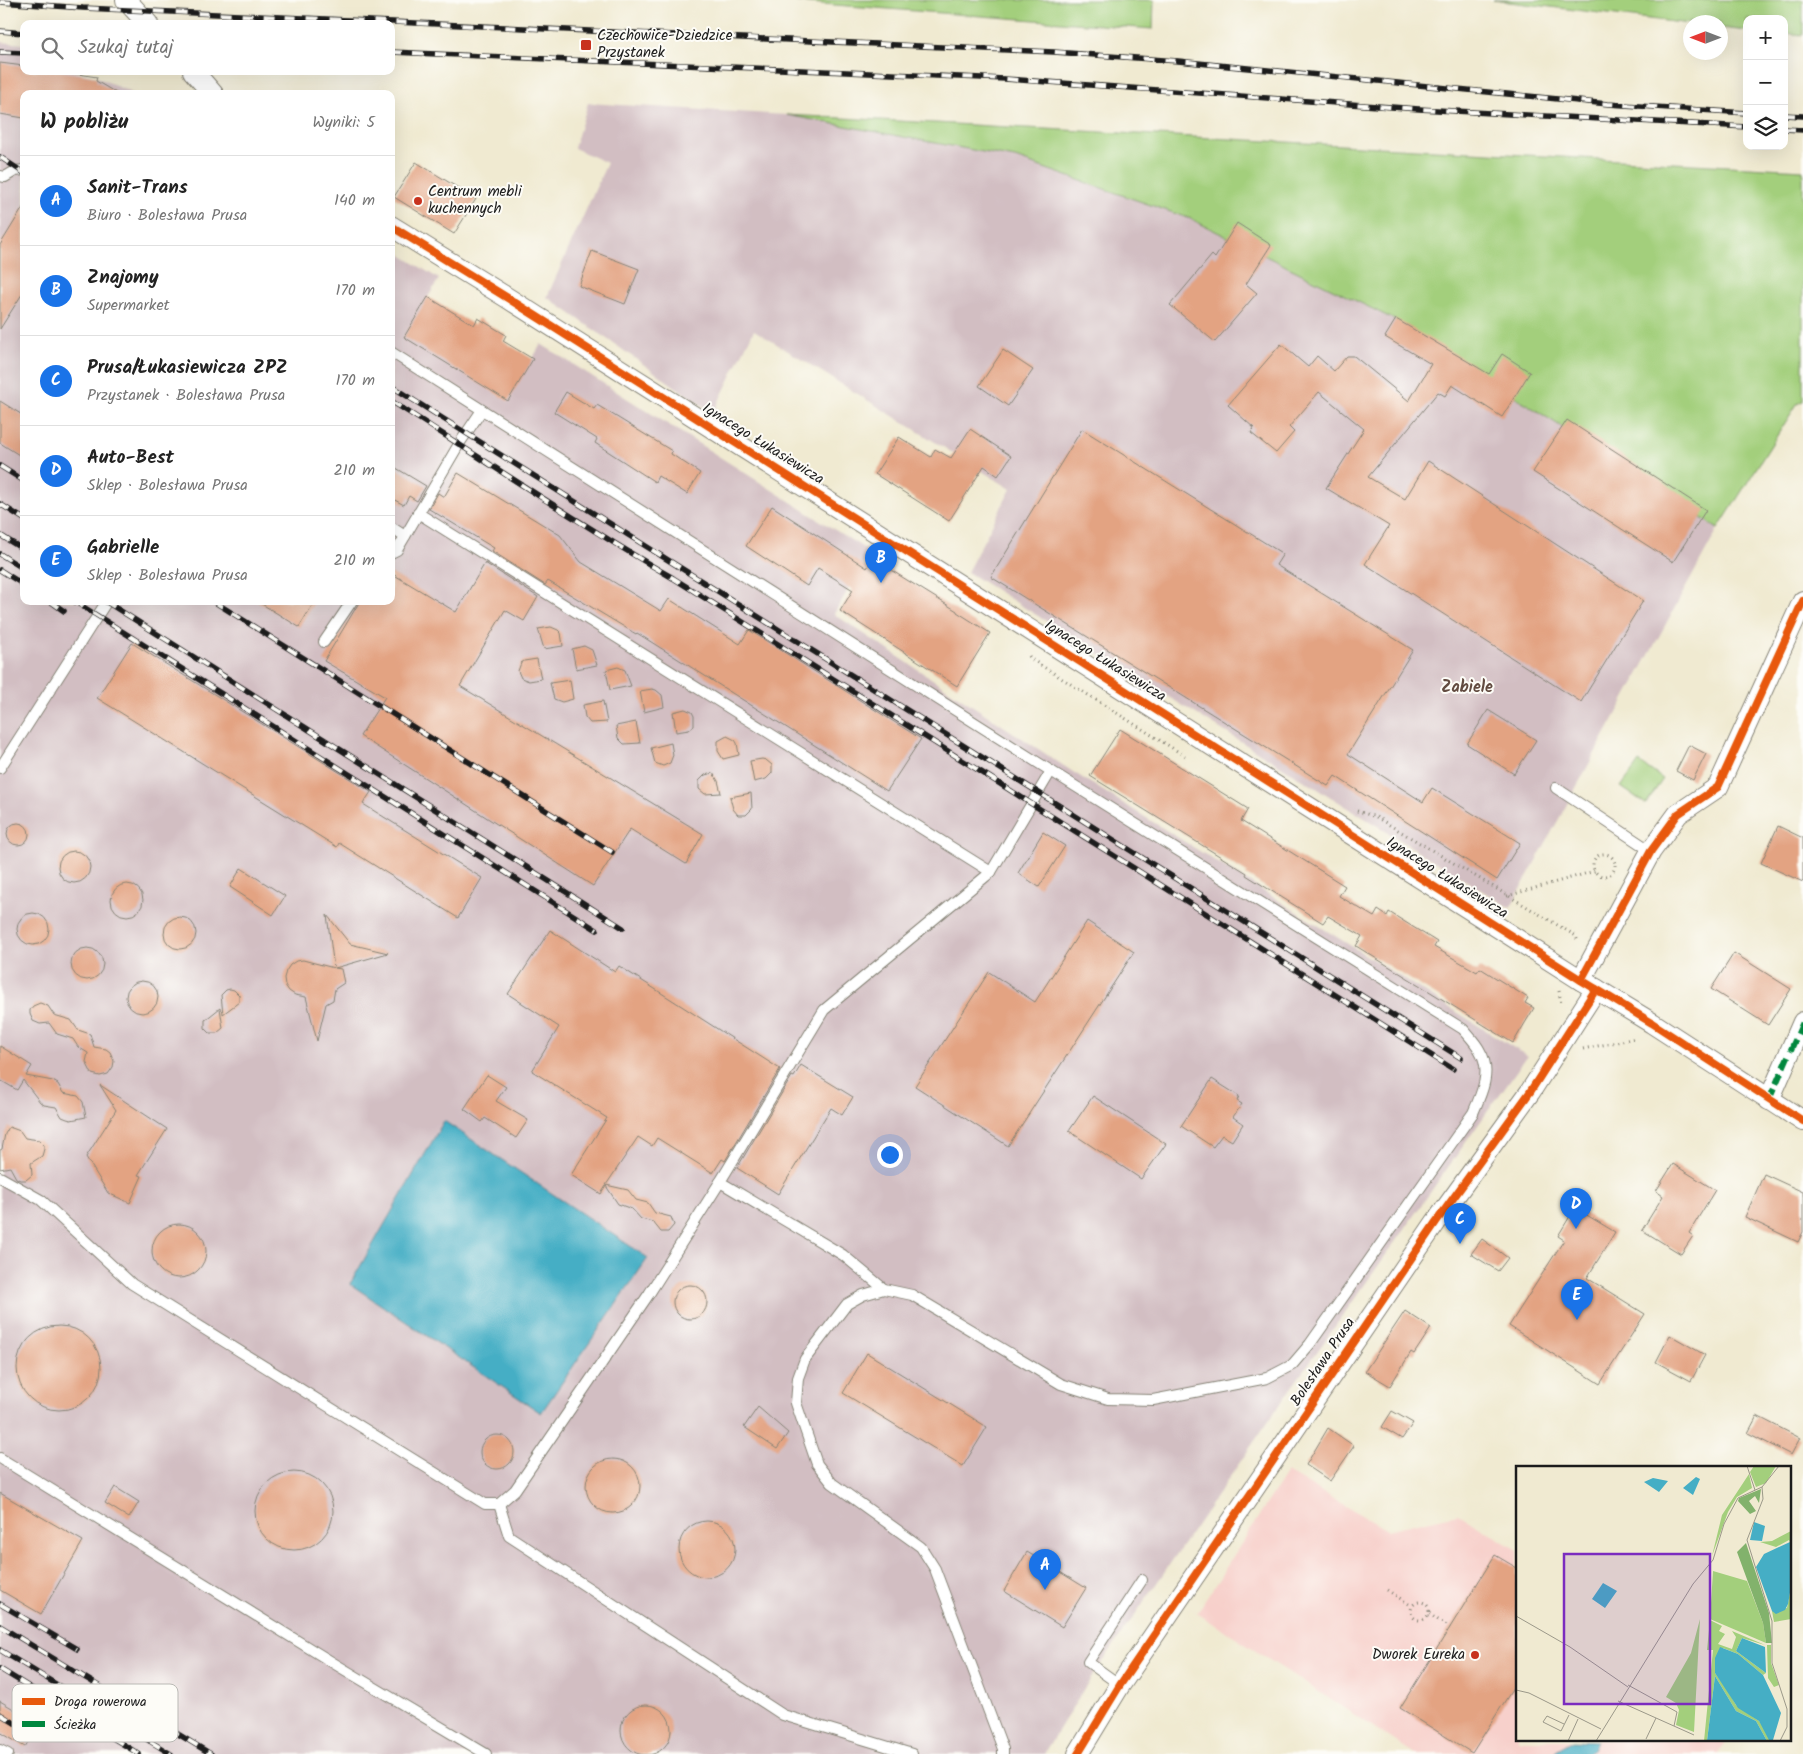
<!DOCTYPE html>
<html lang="pl">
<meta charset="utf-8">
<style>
body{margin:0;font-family:Kalam,sans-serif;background:#f2f2f2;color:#222}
.controls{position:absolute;right:15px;top:15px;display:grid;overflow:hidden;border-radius:10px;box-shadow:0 5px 20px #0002}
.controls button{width:45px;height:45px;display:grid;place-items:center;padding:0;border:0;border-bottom:1px solid #e0e0e0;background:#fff;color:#222;font:25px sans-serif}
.compass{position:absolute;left:1683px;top:15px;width:45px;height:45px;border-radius:50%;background:#fff;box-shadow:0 5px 20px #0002;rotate:270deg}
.you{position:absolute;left:889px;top:1154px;width:18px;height:18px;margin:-12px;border:4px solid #fff;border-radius:50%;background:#1a73e8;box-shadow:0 0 0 8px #1a73e833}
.badge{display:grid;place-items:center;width:32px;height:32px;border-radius:50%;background:#1a73e8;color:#fff;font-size:16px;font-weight:700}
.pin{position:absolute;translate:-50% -41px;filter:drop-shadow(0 1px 2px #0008)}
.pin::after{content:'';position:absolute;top:26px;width:18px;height:15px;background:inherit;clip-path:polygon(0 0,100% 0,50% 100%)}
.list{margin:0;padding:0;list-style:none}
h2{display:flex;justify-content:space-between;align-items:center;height:65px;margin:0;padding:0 20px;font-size:21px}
h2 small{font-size:16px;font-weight:400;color:#767676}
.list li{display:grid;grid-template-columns:32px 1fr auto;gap:15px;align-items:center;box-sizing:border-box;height:90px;padding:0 20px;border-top:1px solid #e0e0e0}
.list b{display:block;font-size:19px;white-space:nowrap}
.list p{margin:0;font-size:16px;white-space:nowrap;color:#767676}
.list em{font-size:16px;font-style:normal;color:#767676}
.icon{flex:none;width:28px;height:28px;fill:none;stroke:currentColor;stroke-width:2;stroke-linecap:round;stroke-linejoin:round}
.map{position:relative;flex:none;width:1803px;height:1754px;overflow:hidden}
.search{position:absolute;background:#fff;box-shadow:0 5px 20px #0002;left:20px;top:20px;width:375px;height:55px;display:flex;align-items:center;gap:12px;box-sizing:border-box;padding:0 18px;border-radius:10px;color:#767676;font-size:19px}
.panel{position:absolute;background:#fff;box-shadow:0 5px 20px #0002;left:20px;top:90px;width:375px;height:515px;border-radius:10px}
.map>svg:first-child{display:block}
.built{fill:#f7d0cb}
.industrial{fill:#d2bec2}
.green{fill:#a3cf7c;stroke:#60764c}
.water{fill:#45aec5;stroke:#306570}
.building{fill:#e3a382}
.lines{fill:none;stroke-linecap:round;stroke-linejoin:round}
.service-casing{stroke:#868376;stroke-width:12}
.minor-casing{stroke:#868376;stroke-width:22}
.path{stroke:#868376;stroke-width:3;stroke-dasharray:1 4;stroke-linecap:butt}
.service{stroke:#fff;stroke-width:10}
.minor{stroke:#fff;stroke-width:20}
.rail-casing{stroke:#1c1c1c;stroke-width:5.5}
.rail{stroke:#fdfcf7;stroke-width:4;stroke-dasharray:11;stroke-linecap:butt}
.quiet{stroke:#00873e;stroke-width:6;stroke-dasharray:12 6;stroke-linecap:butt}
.cycleway-casing{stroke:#fdfcf7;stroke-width:11}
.cycleway{stroke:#e8590c;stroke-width:8}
.poi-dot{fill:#c8321e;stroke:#fdfcf7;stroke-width:2}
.labels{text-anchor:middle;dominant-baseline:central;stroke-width:4;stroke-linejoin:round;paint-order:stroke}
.poi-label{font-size:15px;fill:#1c1c1c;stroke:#fdfcf7;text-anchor:start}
.street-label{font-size:15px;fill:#1c1c1c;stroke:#fdfcf7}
.neighbourhood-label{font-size:16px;font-weight:bold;fill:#624b40;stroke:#fdfcf7}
.inset-road{fill:none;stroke:#9b9889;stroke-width:1}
.view{fill:#7b2cbf;fill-opacity:0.15;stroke:#7b2cbf;stroke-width:2.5}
.inset-edge{fill:none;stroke:#1c1c1c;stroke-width:2.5}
.key{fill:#fdfcf7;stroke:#bab9b5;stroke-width:1}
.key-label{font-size:14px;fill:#1c1c1c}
</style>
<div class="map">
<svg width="1803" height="1754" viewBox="0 0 1803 1754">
<rect width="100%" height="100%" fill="#fdfcf7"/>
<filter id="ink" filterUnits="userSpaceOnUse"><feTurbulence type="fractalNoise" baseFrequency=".02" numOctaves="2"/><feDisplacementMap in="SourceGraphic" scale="10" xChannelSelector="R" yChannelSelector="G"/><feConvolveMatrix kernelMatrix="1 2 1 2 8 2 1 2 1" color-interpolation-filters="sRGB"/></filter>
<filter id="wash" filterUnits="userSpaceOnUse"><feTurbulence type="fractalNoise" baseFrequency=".0096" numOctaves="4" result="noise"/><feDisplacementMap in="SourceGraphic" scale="20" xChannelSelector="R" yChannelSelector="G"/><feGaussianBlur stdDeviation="1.12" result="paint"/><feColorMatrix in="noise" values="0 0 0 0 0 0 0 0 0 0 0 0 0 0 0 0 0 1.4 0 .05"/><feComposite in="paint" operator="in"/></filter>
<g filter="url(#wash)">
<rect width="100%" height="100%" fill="#f0ead1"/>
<polygon class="built" points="1287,1472 1387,1530 1457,1514 1517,1550 1517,1740 1726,1740 1719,1754 1415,1754 1197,1613"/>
<g class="industrial">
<polygon points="0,42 24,44 24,71 72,71 97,77 134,94 24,94 24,601 391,601 391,264 398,253 439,279 404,337 508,401 541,344 870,552 834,614 1073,772 1527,1056 1287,1394 1083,1690 1044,1754 0,1754"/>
<polygon points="588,103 787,115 1015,158 1191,219 1407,326 1718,529 1510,908 967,572 1011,489 754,330 713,413 547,297 607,163 574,148"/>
</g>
<g class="green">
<polygon points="797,0 1154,0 1153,29 796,2"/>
<polygon points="1493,0 1803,0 1803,35 1784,33 1784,19 1747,19 1747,31 1721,28 1720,22 1690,22 1690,24"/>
<polygon points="787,115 1803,170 1803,401 1797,404 1718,529 1407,326 1191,219 1015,158"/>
<polygon points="1639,762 1663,779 1646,804 1621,787"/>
</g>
<g class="water">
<polygon points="444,1121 648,1258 541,1413 350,1284"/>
<polygon points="1573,1740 1596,1741 1593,1749 1588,1754 1552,1754 1556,1750"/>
</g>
<g id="blocks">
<g class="building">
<polygon points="0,63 24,66 24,71 59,71 97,77 96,81 118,94 24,94 24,118 0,114"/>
<polygon points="416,162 476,199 454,234 394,197"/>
<polygon points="24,206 24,291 0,329 0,245"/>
<polygon points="1237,223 1271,245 1246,284 1257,293 1215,342 1170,305 1212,255 1215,258"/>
<polygon points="592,251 639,269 625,304 579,286"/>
<polygon points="428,297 474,325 478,318 506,335 503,341 533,359 508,401 404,337"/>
<polygon points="1396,319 1489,374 1502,354 1530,372 1502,417 1452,385 1445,396 1438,392 1368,477 1405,499 1428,461 1643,601 1581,702 1365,564 1389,526 1326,488 1364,429 1319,392 1289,427 1294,432 1276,453 1251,433 1254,428 1228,405 1281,344 1308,367 1317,356 1334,371 1347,356 1354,356 1409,401 1431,364 1385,337"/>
<polygon points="1003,350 1033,370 1008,406 979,386"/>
<polygon points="566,392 594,409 597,405 672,451 671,454 700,473 687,494 658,476 655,482 595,443 597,439 554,412"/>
<polygon points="0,401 24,416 24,458 0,443"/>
<polygon points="1567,420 1706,510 1673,562 1533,472"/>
<polygon points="970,429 1011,456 998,476 984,466 949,521 875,474 899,437 931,457 935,449 951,458"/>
<polygon points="1082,429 1283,554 1276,565 1413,650 1348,754 1423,802 1432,788 1520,843 1497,880 1335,776 1328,786 991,577"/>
<polygon points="391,465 426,486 417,501 409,496 404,505 391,498"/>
<polygon points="458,473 560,535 581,562 661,611 669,599 740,644 749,630 921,739 887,791 637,633 636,634 548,581 545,585 492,551 494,548 429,509 438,493 444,497"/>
<polygon points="772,506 867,568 873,559 957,611 957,612 990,633 957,686 840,611 853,590 818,568 807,586 746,546"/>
<polygon points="485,563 538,597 524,621 505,610 460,686 703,834 686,864 630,829 593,886 360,736 385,697 324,661 360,601 391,601 391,573 456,612"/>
<polygon points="257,601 315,601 299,627"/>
<polygon points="551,627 558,630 561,633 563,646 544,649 538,629"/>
<polygon points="132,643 371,792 363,804 482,878 458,918 339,843 337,847 97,698"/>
<polygon points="584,646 592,650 597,665 576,669 572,649"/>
<polygon points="537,659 541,679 529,681 521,678 518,671 521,663 524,661"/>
<polygon points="618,667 625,670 631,686 610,690 606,670"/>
<polygon points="570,680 573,699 562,702 554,699 550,683"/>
<polygon points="652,689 656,690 662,695 664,707 644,712 640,691"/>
<polygon points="603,701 607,722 590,723 585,717 583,705"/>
<polygon points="685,709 692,712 694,716 694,726 689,730 676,732 673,712"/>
<polygon points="1488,710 1536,740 1514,774 1467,744"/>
<polygon points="636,722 640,743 624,744 618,738 616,726"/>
<polygon points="1120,729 1248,809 1241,821 1345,886 1339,896 1374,917 1378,910 1387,916 1389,912 1437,942 1434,947 1477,972 1480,968 1528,998 1525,1003 1534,1008 1513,1043 1356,946 1362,936 1328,916 1323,923 1246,875 1247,873 1090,776"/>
<polygon points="727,736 735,740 737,743 739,755 723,759 718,751 718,741"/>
<polygon points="671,743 673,755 670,763 663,766 655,763 651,748"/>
<polygon points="1689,745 1706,754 1693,780 1676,771"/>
<polygon points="762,759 766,760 772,765 772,773 766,779 754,782 750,761"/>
<polygon points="713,773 718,781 721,793 705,794 699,789 699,781 705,775"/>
<polygon points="751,793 752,809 746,815 738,815 733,809 730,797"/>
<circle cx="18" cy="834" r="11"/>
<polygon points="1778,826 1803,838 1803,882 1761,863"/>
<polygon points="1043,832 1065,846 1039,887 1018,873"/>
<circle cx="74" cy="867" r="16"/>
<polygon points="241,868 285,896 273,915 230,887"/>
<circle cx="127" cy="900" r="16"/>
<circle cx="33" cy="929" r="16"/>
<polygon points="327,915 350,944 388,953 335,968 341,969 344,983 335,989 333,1000 326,1004 317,1041 306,997 295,995 289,991 285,985 284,978 286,971 290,965 296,961 303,960 334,968"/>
<circle cx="180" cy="933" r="16"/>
<polygon points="1087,921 1134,952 1008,1146 915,1086 989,972 1035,1002"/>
<polygon points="550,930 615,972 619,966 780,1069 725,1161 722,1159 713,1173 657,1138 652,1146 638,1137 606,1185 628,1190 636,1200 648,1203 655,1213 671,1217 674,1225 668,1232 661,1232 653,1222 641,1219 632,1209 618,1204 606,1186 601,1194 571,1175 607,1118 532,1071 559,1027 508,994"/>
<circle cx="87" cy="964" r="16"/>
<polygon points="1734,953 1791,989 1768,1025 1711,989"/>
<circle cx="142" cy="997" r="16"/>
<polygon points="230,989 234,990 239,995 239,1002 223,1014 221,995 226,990"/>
<polygon points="40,1003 48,1006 54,1015 71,1020 78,1030 90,1034 94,1047 106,1049 110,1052 114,1061 113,1067 108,1074 100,1076 92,1074 86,1062 88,1053 78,1047 73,1039 57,1034 49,1023 40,1024 33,1021 30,1014 30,1010 33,1006"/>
<polygon points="220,1008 223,1028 217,1033 210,1033 205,1028 205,1020"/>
<polygon points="0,1046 32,1066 26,1076 53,1081 58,1084 63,1093 78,1096 83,1102 86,1117 71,1120 67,1119 62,1117 56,1107 44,1105 40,1102 23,1080 17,1090 0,1080"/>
<polygon points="801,1065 853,1097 842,1115 831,1108 778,1194 737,1168 792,1076 794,1077"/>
<polygon points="487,1075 506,1087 496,1101 528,1120 516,1138 485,1118 482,1122 464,1109"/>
<polygon points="1212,1079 1239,1096 1237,1101 1242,1104 1233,1117 1243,1124 1232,1141 1222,1135 1213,1147 1181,1126"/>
<polygon points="100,1085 167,1129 138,1175 142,1176 130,1203 108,1193 86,1157 116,1110"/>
<polygon points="1093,1096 1166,1144 1141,1179 1069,1131"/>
<polygon points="9,1127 20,1131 25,1138 39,1140 44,1145 44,1149 42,1156 31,1163 32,1175 26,1180 20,1180 16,1178 10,1167 0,1169 0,1150 2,1149 5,1134"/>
<polygon points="1673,1164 1715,1190 1689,1233 1693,1236 1681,1254 1642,1230 1663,1196 1656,1191"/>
<polygon points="1764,1174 1803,1192 1803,1232 1798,1242 1745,1217"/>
<polygon points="1575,1208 1615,1232 1587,1278 1645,1314 1600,1384 1509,1326 1564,1240 1558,1236"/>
<circle cx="179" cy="1251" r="27"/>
<polygon points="1482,1239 1508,1258 1498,1271 1471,1254"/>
<circle cx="690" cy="1302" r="17"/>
<polygon points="1405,1311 1431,1328 1414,1354 1411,1352 1390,1386 1365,1371"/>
<circle cx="59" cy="1368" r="42"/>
<polygon points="1670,1335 1705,1355 1691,1381 1656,1362"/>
<polygon points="867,1353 987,1427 963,1466 843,1393"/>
<polygon points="758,1407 788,1433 777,1449 744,1427"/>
<polygon points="1392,1411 1413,1423 1402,1439 1382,1427"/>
<polygon points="1757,1416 1800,1438 1791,1455 1748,1433"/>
<polygon points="1328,1428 1354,1446 1330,1481 1306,1465"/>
<circle cx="497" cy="1452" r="17"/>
<circle cx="613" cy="1486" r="27"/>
<circle cx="294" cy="1511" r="39"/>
<polygon points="115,1487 139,1502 129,1518 105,1503"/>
<polygon points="0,1493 83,1541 41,1614 0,1590"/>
<circle cx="707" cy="1549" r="28"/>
<polygon points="1027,1552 1086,1588 1062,1627 1004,1591"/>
<polygon points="1495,1555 1517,1568 1517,1682 1472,1753 1400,1708"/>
<polygon points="0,1701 39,1724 25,1747 0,1732"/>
<circle cx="646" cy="1730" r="25"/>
</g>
</g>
</g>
<g filter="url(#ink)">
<use href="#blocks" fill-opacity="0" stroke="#868376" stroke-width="1"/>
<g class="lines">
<g class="service-casing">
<g id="service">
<polyline points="0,176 5,177 15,171 24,170"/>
<path d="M391 352 1051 771 1463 1029C1469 1036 1476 1043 1480 1051 1492 1071 1482 1093 1473 1113L1310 1344 1292 1365 1267 1378 1153 1400 1108 1399 1061 1384 912 1295 884 1289 863 1295 847 1304 805 1359 798 1378 796 1403 817 1464 832 1483 921 1547 935 1569 1003 1749V1754"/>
<polyline points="418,513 991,872"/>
<polyline points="391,527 405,536"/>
<polyline points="391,553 397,550 459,444 482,410"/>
<polyline points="324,642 352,601"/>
<polyline points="0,768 107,601"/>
<polyline points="1556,788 1651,851"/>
<polyline points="0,1177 41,1200 132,1284 485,1504 499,1504 515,1490 649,1294 720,1182"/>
<polyline points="884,1289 843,1255 720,1182 824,1010 991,872 1051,771"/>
<polyline points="0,1458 335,1664 486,1754"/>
<polyline points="499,1504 509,1536 783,1715 912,1754"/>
<polyline points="1120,1685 1088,1662 1142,1580"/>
<polyline points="0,1750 8,1754"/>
</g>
</g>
<g class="minor-casing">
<g id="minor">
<polyline points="126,0 148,24"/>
<polyline points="193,71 213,94"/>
<polyline points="391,226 506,297 1581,980 1652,1023 1803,1121"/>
<polyline points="1581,980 1651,851 1678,814 1718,787 1803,601"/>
<polyline points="1769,1100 1803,1022"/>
<polyline points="1078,1754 1120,1685 1436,1222 1530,1092 1596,989"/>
</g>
</g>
<g class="path">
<polyline points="1029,656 1031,659 1185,756"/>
<polyline points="1357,811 1376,817 1576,936 1578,942"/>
<circle cx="1604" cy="865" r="11"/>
<polyline points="1507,896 1595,871"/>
<polyline points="1559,991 1561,1004"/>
<polyline points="1583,1049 1636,1038"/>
<polyline points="1387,1590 1412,1606"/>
<circle cx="1420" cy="1611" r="9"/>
<polyline points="1429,1614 1450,1628"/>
</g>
<use href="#service" class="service"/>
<use href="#minor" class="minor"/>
<g class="rail-casing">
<g id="rail">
<polyline points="0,2 83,8 1054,52 1178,61 1608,104 1747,113"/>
<polyline points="0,31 24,33"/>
<polyline points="0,52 24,53"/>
<polyline points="391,52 1005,79 1419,109 1747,127"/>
<polyline points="1784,115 1803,116"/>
<polyline points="1784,129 1803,130"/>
<polyline points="0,157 24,173"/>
<polyline points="391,386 1461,1058"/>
<path d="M391 401C485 460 577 523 673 578L1453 1069"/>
<polyline points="0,466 24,481"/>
<polyline points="0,504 24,519"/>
<polyline points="0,535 24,550"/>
<polyline points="0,554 24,569"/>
<polyline points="0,570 24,585"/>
<polyline points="50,601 64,611"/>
<polyline points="74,601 597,930"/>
<polyline points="105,601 623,928"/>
<polyline points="213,601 612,852"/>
<polyline points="0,1604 77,1649"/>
<polyline points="0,1626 211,1754"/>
<polyline points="0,1650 171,1754"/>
<polyline points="0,1669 139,1754"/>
<polyline points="0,1714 29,1732"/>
</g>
</g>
<use href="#rail" class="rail"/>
<polyline class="quiet" points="1769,1100 1803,1022"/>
<g class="cycleway-casing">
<g id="cycleway">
<polyline points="391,226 506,297 1581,980 1652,1023 1803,1121"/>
<polyline points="1581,980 1651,851 1678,814 1718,787 1803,601"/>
<polyline points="1078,1754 1120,1685 1436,1222 1530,1092 1596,989"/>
</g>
</g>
<use href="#cycleway" class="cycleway"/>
</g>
</g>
<g class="poi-dot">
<rect x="580" y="39" width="12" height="12" rx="2.5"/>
<circle cx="418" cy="201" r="5"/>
<circle cx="1475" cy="1655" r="5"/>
</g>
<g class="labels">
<g class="poi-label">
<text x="597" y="36">Czechowice-Dziedzice<tspan x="597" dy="17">Przystanek</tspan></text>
<text x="428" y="192">Centrum mebli<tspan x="428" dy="17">kuchennych</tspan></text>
<text x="1465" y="1655" text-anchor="end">Dworek Eureka</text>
</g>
<g class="street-label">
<text transform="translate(763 444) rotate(32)">Ignacego Łukasiewicza</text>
<text transform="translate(1105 661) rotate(32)">Ignacego Łukasiewicza</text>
<text transform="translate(1447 878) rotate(32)">Ignacego Łukasiewicza</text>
<text transform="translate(1323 1362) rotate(-56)">Bolesława Prusa</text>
</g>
<g class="neighbourhood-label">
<text x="1467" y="687">Zabiele</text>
</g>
</g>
<g transform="translate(1516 1466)">
<rect width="275" height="275" fill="#f0ead1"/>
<path d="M238 0H260L250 17 240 21 234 6ZM233 8 236 22 221 31 212 46 196 90 206 49ZM275 65V80L273 74 260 81 244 76 256 75ZM197 105 231 115 247 157 250 177 194 153ZM275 121V153L258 156 256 145 271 142ZM184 153 178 266 160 259 163 244 160 237 150 231 175 187ZM194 154 206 160 203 165 209 168 202 178 216 183 220 171 216 165 249 179 226 172 220 185 250 207 247 209 222 188 207 182 199 207 210 222 220 239 243 255 258 275H251L240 255 220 245 199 210 191 275H188L197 184H191ZM251 179H255V197L263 219 258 221 252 212Z" fill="#a3cf7c"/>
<path d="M245 23 243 37 239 30 233 35 240 45 234 48 222 35 223 32ZM230 77 253 147 256 177H250L247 157 221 86Z" fill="#82b26c"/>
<path d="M180 11 184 13 177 29 167 22ZM137 12 152 15 143 26 128 16ZM238 56 249 60 246 75 234 74ZM274 76 275 121 272 138 269 144 260 148 256 145 240 101 248 88ZM87 117 101 125 89 142 76 133ZM226 172 249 181 250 207 220 185ZM204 181 222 188 247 209 265 247 257 274H253L243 255 222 242 199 207V192ZM199 210 220 245 240 255 251 275H191Z" fill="#45aec5"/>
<path class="inset-road" d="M231 0 239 24M246 21 247 33 231 74 256 155V197L271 243V261L264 275M0 150 54 181 112 221M112 219 161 246 158 260M0 224 13 227 85 263M102 235 178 269M48 258 31 250 27 256 45 265 53 249M130 273 140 252M52 275 62 253M80 275 177 118 197 94 208 58 222 32 246 21 263 0"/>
<path class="view" d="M48 88H194V238H48Z"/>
<rect width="275" height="275" class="inset-edge"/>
</g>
<rect x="12" y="1684" width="166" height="58" rx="8" class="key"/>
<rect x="22" y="1698" width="23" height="7" fill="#e8590c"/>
<rect x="22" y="1721" width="23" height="6" fill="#00873e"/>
<g class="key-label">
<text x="54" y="1706">Droga rowerowa</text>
<text x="54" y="1729">Ścieżka</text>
</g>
</svg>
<div class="controls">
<button>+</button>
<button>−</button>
<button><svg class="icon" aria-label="layers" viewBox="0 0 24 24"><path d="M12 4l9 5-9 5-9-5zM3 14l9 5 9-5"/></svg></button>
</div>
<svg class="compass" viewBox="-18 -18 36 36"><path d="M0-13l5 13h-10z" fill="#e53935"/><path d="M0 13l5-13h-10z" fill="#767676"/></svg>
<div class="you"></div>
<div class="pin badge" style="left:1045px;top:1590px">A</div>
<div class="pin badge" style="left:881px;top:583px">B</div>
<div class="pin badge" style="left:1460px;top:1244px">C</div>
<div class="pin badge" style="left:1576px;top:1229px">D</div>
<div class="pin badge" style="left:1577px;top:1320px">E</div>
<div class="search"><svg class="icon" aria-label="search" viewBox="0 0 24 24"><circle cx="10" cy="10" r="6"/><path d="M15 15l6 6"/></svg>Szukaj tutaj</div>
<section class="panel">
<h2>W pobliżu<small>Wyniki: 5</small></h2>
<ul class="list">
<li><span class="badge">A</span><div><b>Sanit-Trans</b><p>Biuro · Bolesława Prusa</p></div><em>140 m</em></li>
<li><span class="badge">B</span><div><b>Znajomy</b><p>Supermarket</p></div><em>170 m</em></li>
<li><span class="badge">C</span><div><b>Prusa/Łukasiewicza ZPZ</b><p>Przystanek · Bolesława Prusa</p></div><em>170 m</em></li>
<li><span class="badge">D</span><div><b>Auto-Best</b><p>Sklep · Bolesława Prusa</p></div><em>210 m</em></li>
<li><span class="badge">E</span><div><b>Gabrielle</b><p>Sklep · Bolesława Prusa</p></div><em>210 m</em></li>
</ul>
</section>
</div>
